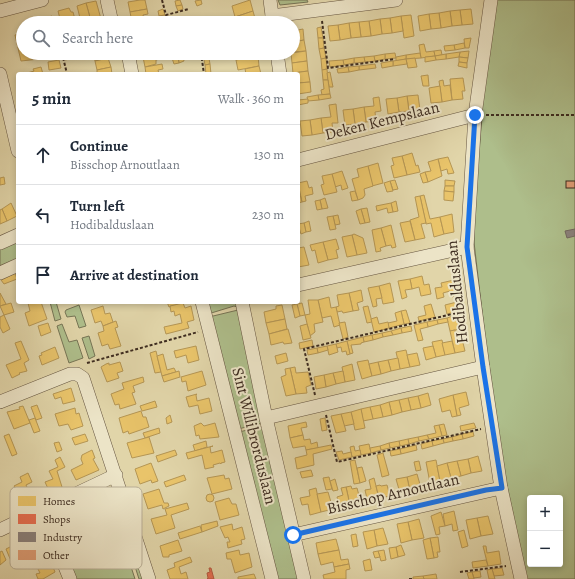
<!DOCTYPE html>
<meta charset="utf-8">
<style>
body{margin:0;font-family:Alegreya,serif;background:#f2f2f3;color:#1f2937}
.controls{position:absolute;right:12px;bottom:12px;display:grid;overflow:hidden;border-radius:4px;box-shadow:0 2px 6px #0003}
.controls button{width:36px;height:36px;display:grid;place-items:center;padding:0;border:0;border-bottom:1px solid #e0e1e3;background:#fff;color:#1f2937;font:20px sans-serif}
.stop{position:absolute;width:12px;height:12px;margin:-9px;border:3px solid #1a73e8;border-radius:50%;background:#fff}
.stop.end{background:#1a73e8;border-color:#fff;box-shadow:0 1px 4px #0008}
.list{margin:0;padding:0;list-style:none}
h2{display:flex;justify-content:space-between;align-items:center;height:52px;margin:0;padding:0 16px;font-size:17px}
h2 small{font-size:13px;font-weight:400;color:#747a83}
.list li{display:grid;grid-template-columns:26px 1fr auto;gap:12px;align-items:center;box-sizing:border-box;height:60px;padding:0 16px;border-top:1px solid #e0e1e3}
.list b{display:block;font-size:15px;white-space:nowrap}
.list p{margin:0;font-size:13px;white-space:nowrap;color:#747a83}
.list em{font-size:13px;font-style:normal;color:#747a83}
.icon{flex:none;width:22px;height:22px;fill:none;stroke:currentColor;stroke-width:2;stroke-linecap:round;stroke-linejoin:round}
.map{position:relative;flex:none;width:575px;height:579px;overflow:hidden}
.search{position:absolute;background:#fff;box-shadow:0 2px 6px #0003;left:16px;top:16px;width:284px;height:44px;display:flex;align-items:center;gap:10px;box-sizing:border-box;padding:0 14px;border-radius:22px;color:#747a83;font-size:15px}
.panel{position:absolute;background:#fff;box-shadow:0 2px 6px #0003;left:16px;top:72px;width:284px;height:232px;border-radius:4px}
.map>svg:first-child{display:block}
.green{fill:#aebe8b;stroke:#767556;fill-rule:evenodd}
.homes{fill:#e9c46a;stroke:#b59654}
.shops{fill:#e76f51;stroke:#b45b42}
.industry{fill:#8a817c;stroke:#736860}
.building{fill:#de9d75;stroke:#3d2c20}
.lines{fill:none;stroke-linecap:round;stroke-linejoin:round}
.street-casing{stroke:#665642;stroke-width:14}
.path{stroke:#3d2c20;stroke-width:2;stroke-dasharray:3 2;stroke-linecap:butt}
.street{stroke:#ece4c7;stroke-width:13}
.route{stroke:#1a73e8;stroke-width:5}
.labels{text-anchor:middle;dominant-baseline:central;stroke-width:4;stroke-linejoin:round;paint-order:stroke}
.street-label{font-size:16px;fill:#3d2c20;stroke:#ece4c7}
.key{fill:#ece4c7;stroke:#b8ad95;stroke-width:1}
.key-label{font-size:11px;fill:#3d2c20}
</style>
<div class="map">
<svg width="575" height="579" viewBox="0 0 575 579">
<rect width="100%" height="100%" fill="#e1d5a9"/>
<filter id="stains"><feTurbulence type="fractalNoise" baseFrequency=".005" numOctaves="4"/><feColorMatrix values="0 0 0 0 .2 0 0 0 0 .09 0 0 0 0 .02 0 0 0 .5 -.17"/></filter>
<radialGradient id="worn" r=".72"><stop offset=".6" stop-color="#630" stop-opacity="0"/><stop offset="1" stop-color="#630" stop-opacity=".3"/></radialGradient>
<g class="green">
<polygon points="278,0 307,0 308,2 280,5"/>
<path d="M496 0H575V579H527L508 501 488 363 474 242 473 213 482 118 479 111ZM530 498H560V564H530Z"/>
<polygon points="18,241 18,261 0,269 0,249"/>
<polygon points="50,302 56,302 61,319 55,321"/>
<polygon points="205,302 236,302 237,307 234,306 208,314"/>
<polygon points="79,305 86,326 79,328 75,316 67,317 65,312 66,310"/>
<polygon points="238,310 263,423 238,429 209,317"/>
<polygon points="62,324 69,342 77,340 83,358 69,363 57,326"/>
<polygon points="89,336 95,356 89,359 82,338"/>
<polygon points="264,426 298,579 276,579 239,432"/>
<polygon points="102,493 108,496 135,579 74,579 51,518"/>
<polygon points="116,493 144,579 139,579 112,494"/>
</g>
<g class="homes">
<polygon points="140,0 145,0 147,9 130,12 128,2"/>
<polygon points="180,0 182,5 176,6 175,1"/>
<polygon points="201,0 202,4 197,6 195,1"/>
<polygon points="250,0 253,11 235,17 232,6"/>
<polygon points="96,1 101,19 91,21 86,3"/>
<polygon points="86,3 91,21 76,23 75,19 80,18 77,6"/>
<polygon points="182,5 183,9 178,11 176,6"/>
<polygon points="69,8 71,12 73,12 76,23 61,23 58,11"/>
<polygon points="147,9 148,14 143,15 144,19 132,22 130,12"/>
<polygon points="163,9 165,15 159,16 158,11"/>
<polygon points="471,9 473,24 462,25 460,10"/>
<polygon points="460,10 462,25 452,26 450,11"/>
<polygon points="253,11 256,22 236,23 235,17"/>
<polygon points="450,11 452,26 441,28 439,13"/>
<polygon points="439,13 441,28 431,29 429,14"/>
<polygon points="429,14 431,29 420,31 418,16"/>
<polygon points="165,15 166,20 161,21 159,16"/>
<polygon points="411,15 414,36 404,38 401,16"/>
<polygon points="52,16 53,23 42,23 41,19"/>
<polygon points="401,16 403,31 392,33 390,18"/>
<polygon points="148,18 149,23 132,23 132,22"/>
<polygon points="194,18 195,22 185,23 185,20"/>
<polygon points="390,18 392,33 382,34 380,19"/>
<polygon points="380,19 382,34 371,36 369,21"/>
<polygon points="369,21 371,36 361,37 359,22"/>
<polygon points="359,22 361,37 351,38 349,23"/>
<polygon points="349,23 351,38 340,40 338,25"/>
<polygon points="338,25 340,40 330,41 328,26"/>
<polygon points="321,27 323,38 318,38 317,28"/>
<polygon points="303,29 304,40 293,42 293,31"/>
<polygon points="23,33 23,47 18,48 15,35"/>
<polygon points="318,38 323,38 324,48 319,49"/>
<polygon points="471,38 469,48 465,48 464,39"/>
<polygon points="304,40 306,51 293,52 293,42"/>
<polygon points="464,43 465,48 455,50 454,45"/>
<polygon points="424,44 426,52 434,51 435,56 421,58 419,45"/>
<polygon points="454,45 455,50 445,51 444,46"/>
<polygon points="23,47 23,53 30,53 30,55 38,53 39,59 21,61 18,48"/>
<polygon points="324,48 326,58 321,59 319,49"/>
<polygon points="441,50 442,55 435,56 434,51"/>
<polygon points="306,51 307,61 292,63 291,53"/>
<polygon points="469,51 468,58 459,57 460,52"/>
<polygon points="460,52 459,57 446,59 446,54"/>
<polygon points="69,53 74,53 75,57 70,59"/>
<polygon points="69,53 70,59 65,60 64,54"/>
<polygon points="93,53 107,53 108,58 95,61"/>
<polygon points="142,53 159,53 159,54 143,57"/>
<polygon points="208,53 210,64 205,65 203,54"/>
<polygon points="242,53 257,53 258,56 243,59"/>
<polygon points="395,53 396,58 385,59 385,54"/>
<polygon points="420,53 421,58 406,59 406,55"/>
<polygon points="159,54 160,59 156,60 156,64 145,67 143,57"/>
<polygon points="385,54 385,59 375,61 374,56"/>
<polygon points="446,54 446,59 436,60 435,56"/>
<polygon points="406,55 406,59 396,61 396,57"/>
<polygon points="183,56 184,61 179,63 178,57"/>
<polygon points="258,56 259,66 238,70 236,60"/>
<polygon points="374,56 375,61 365,62 364,57"/>
<polygon points="435,56 436,60 425,62 425,57"/>
<polygon points="178,57 179,63 174,64 172,58"/>
<polygon points="364,57 365,62 354,63 354,58"/>
<polygon points="459,57 468,58 467,63 459,62"/>
<polygon points="108,58 111,67 97,70 95,61"/>
<polygon points="326,58 327,69 322,70 321,59"/>
<polygon points="354,58 354,63 344,65 343,60"/>
<polygon points="415,58 417,67 408,68 406,59"/>
<polygon points="406,59 407,64 393,66 393,61"/>
<polygon points="59,60 61,68 49,70 48,62"/>
<polygon points="343,60 344,65 330,67 329,61"/>
<polygon points="307,61 308,71 293,73 292,63"/>
<polygon points="393,61 393,66 382,68 381,63"/>
<polygon points="459,62 467,63 467,68 458,66"/>
<polygon points="162,64 163,69 158,70 159,74 146,74 145,67"/>
<polygon points="210,64 211,74 206,74 205,65"/>
<polygon points="375,64 376,68 359,70 359,66"/>
<polygon points="259,66 261,74 246,74 245,69"/>
<polygon points="359,66 359,70 349,72 348,67"/>
<polygon points="41,67 43,74 24,74 34,71 33,69"/>
<polygon points="111,67 112,74 97,74 97,70"/>
<polygon points="348,67 349,72 338,73 337,69"/>
<polygon points="327,69 328,80 323,80 322,70"/>
<polygon points="308,71 310,82 298,83 298,74 293,73"/>
<polygon points="330,72 333,87 329,87 327,73"/>
<polygon points="428,75 429,86 423,86 421,76"/>
<polygon points="463,78 465,91 462,91 463,99 452,100 450,79"/>
<polygon points="323,80 328,80 330,94 322,95 321,90 324,89"/>
<polygon points="443,80 444,86 450,85 452,100 442,102 439,81"/>
<polygon points="310,82 311,92 298,94 298,83"/>
<polygon points="440,86 442,102 431,103 429,88"/>
<polygon points="330,94 331,98 319,100 318,95"/>
<polygon points="318,95 319,100 308,101 307,97"/>
<polygon points="418,95 420,110 409,111 407,96"/>
<polygon points="407,96 409,111 399,112 397,98"/>
<polygon points="379,97 381,111 375,112 376,121 366,122 364,107 374,106 373,98"/>
<polygon points="397,98 399,112 388,114 386,99"/>
<polygon points="308,99 308,103 298,105 298,100"/>
<polygon points="336,104 338,123 332,123 333,132 323,133 321,118 331,117 329,105"/>
<polygon points="364,107 366,122 355,124 353,109"/>
<polygon points="353,109 355,124 345,125 343,110"/>
<polygon points="321,118 323,133 312,135 310,120"/>
<polygon points="310,120 312,135 302,136 300,121"/>
<polygon points="412,153 416,166 418,165 420,172 407,175 402,156"/>
<polygon points="402,156 407,175 394,178 391,166 394,165 392,158"/>
<polygon points="448,157 454,173 448,174 447,169 441,171 438,159"/>
<polygon points="438,159 442,176 428,182 425,172 431,171 428,162"/>
<polygon points="378,163 383,183 372,186 368,166"/>
<polygon points="368,166 373,186 364,189 365,195 363,198 358,200 352,179 359,177 357,169"/>
<polygon points="342,171 348,188 342,190 341,185 335,187 332,174"/>
<polygon points="425,172 428,182 423,183 420,174"/>
<polygon points="332,174 337,192 324,195 321,185 324,184 322,176"/>
<polygon points="4,177 5,184 0,185 0,178"/>
<polygon points="395,180 398,189 393,190 390,181"/>
<polygon points="445,180 455,181 454,186 445,186"/>
<polygon points="307,181 309,188 312,187 313,194 305,196 306,201 302,202 298,183"/>
<polygon points="390,181 393,191 387,192 384,183"/>
<polygon points="445,186 454,186 454,192 444,191"/>
<polygon points="298,187 302,202 298,203"/>
<polygon points="355,191 358,200 352,201 350,192"/>
<polygon points="444,191 454,192 453,201 444,200"/>
<polygon points="424,195 430,219 440,217 444,234 434,237 431,223 426,224 420,196"/>
<polygon points="420,196 426,223 421,224 425,238 415,240 410,220 419,217 415,197"/>
<polygon points="325,198 328,208 322,209 320,200"/>
<polygon points="320,200 322,209 317,210 315,201"/>
<polygon points="396,201 398,211 393,212 391,203"/>
<polygon points="11,203 17,216 7,221 2,209"/>
<polygon points="391,203 393,212 388,213 387,208 377,211 376,206"/>
<polygon points="367,208 370,222 365,223 361,209"/>
<polygon points="2,209 7,221 0,224 0,210"/>
<polygon points="361,209 365,223 360,224 356,211"/>
<polygon points="452,214 454,232 444,234 440,217"/>
<polygon points="338,215 340,224 335,225 333,216"/>
<polygon points="333,216 336,229 330,230 327,217"/>
<polygon points="309,221 311,231 306,232 304,223"/>
<polygon points="410,221 415,240 405,242 400,223"/>
<polygon points="304,223 306,232 301,234 298,224"/>
<polygon points="391,225 396,247 392,248 391,245 386,246 381,228"/>
<polygon points="381,228 386,246 380,248 381,251 376,252 372,230"/>
<polygon points="354,234 363,238 367,253 357,255 352,235"/>
<polygon points="352,235 357,255 347,257 342,237"/>
<polygon points="336,239 339,249 336,250 338,258 328,260 323,242"/>
<polygon points="323,242 328,260 318,263 315,250 312,251 310,245"/>
<polygon points="304,247 309,265 298,267 298,248"/>
<polygon points="15,273 17,279 4,284 1,280"/>
<polygon points="422,276 424,285 429,284 431,294 421,296 419,287 412,289 410,279"/>
<polygon points="410,279 412,289 405,290 407,297 402,299 398,281"/>
<polygon points="454,280 457,295 452,297 450,291 443,293 444,297 437,299 435,288 442,287 441,283"/>
<polygon points="390,283 394,302 383,304 379,286"/>
<polygon points="379,286 382,298 376,299 377,306 373,307 368,288"/>
<polygon points="361,290 363,301 357,303 359,310 353,311 349,293"/>
<polygon points="0,293 6,304 0,306"/>
<polygon points="349,293 353,311 343,313 342,311 337,312 336,307 339,306 337,295"/>
<polygon points="329,297 331,308 336,307 340,325 334,327 331,316 322,318 318,300"/>
<polygon points="308,300 318,300 323,322 314,324 315,332 310,336 305,315 310,314"/>
<polygon points="31,302 41,302 47,319 29,326 25,313 30,311 28,303"/>
<polygon points="167,302 183,302 183,303 169,307"/>
<polygon points="457,302 459,311 447,314 445,305"/>
<polygon points="11,303 14,312 4,315 0,306"/>
<polygon points="183,303 185,308 191,306 194,320 187,322 189,328 166,334 164,327 182,323 180,314 175,316 174,311 171,312 170,306"/>
<polygon points="302,303 305,315 300,316 297,304"/>
<polygon points="297,304 300,316 295,318 292,305"/>
<polygon points="431,304 435,317 419,321 418,317 426,315 424,306"/>
<polygon points="282,305 285,319 266,323 264,312 276,309 276,306"/>
<polygon points="103,306 105,314 110,313 113,322 103,326 101,321 95,323 91,310"/>
<polygon points="368,306 372,322 367,323 363,307"/>
<polygon points="406,310 410,323 404,324 401,311"/>
<polygon points="401,311 404,324 389,328 388,323 397,321 395,313"/>
<polygon points="4,315 10,329 3,333 0,327 0,317"/>
<polygon points="456,315 460,329 450,331 447,318"/>
<polygon points="377,317 379,324 388,322 389,328 374,332 371,319"/>
<polygon points="447,318 448,322 438,324 437,320"/>
<polygon points="285,319 287,329 269,334 266,323"/>
<polygon points="437,320 438,324 428,327 427,322"/>
<polygon points="116,321 118,327 115,328 121,346 110,349 108,344 102,346 98,333 104,331 103,326"/>
<polygon points="345,322 348,337 343,339 339,323"/>
<polygon points="427,322 428,327 420,329 423,340 418,341 414,325"/>
<polygon points="48,323 51,332 41,336 38,326"/>
<polygon points="307,324 311,338 303,340 300,326"/>
<polygon points="411,326 412,331 402,333 401,328"/>
<polygon points="401,328 402,333 393,335 391,331"/>
<polygon points="288,329 292,343 284,344 283,342 271,345 269,334"/>
<polygon points="455,330 457,340 462,339 465,351 455,353 450,331"/>
<polygon points="391,331 393,335 383,337 382,333"/>
<polygon points="382,333 383,337 373,340 372,335"/>
<polygon points="372,335 373,340 364,342 363,337"/>
<polygon points="363,337 364,342 361,343 361,344 351,345 353,353 350,354 347,341"/>
<polygon points="312,340 313,346 300,349 299,343"/>
<polygon points="442,340 445,355 436,357 432,342"/>
<polygon points="21,341 29,360 24,363 27,371 19,373 20,374 12,378 6,365 21,359 15,343"/>
<polygon points="347,341 350,354 347,355 346,351 342,352 341,347 337,348 336,344"/>
<polygon points="452,341 455,353 445,355 442,343"/>
<polygon points="336,344 338,352 329,355 327,346"/>
<polygon points="196,346 199,360 188,363 186,355 176,358 174,351"/>
<polygon points="327,346 328,350 318,353 317,348"/>
<polygon points="433,346 436,357 426,360 423,348"/>
<polygon points="55,347 59,358 42,365 39,356 42,355 41,353"/>
<polygon points="317,348 318,353 308,355 307,350"/>
<polygon points="406,350 410,367 400,369 396,352"/>
<polygon points="156,351 161,372 155,373 150,353"/>
<polygon points="286,353 288,361 277,364 275,356"/>
<polygon points="417,353 420,365 410,367 407,355"/>
<polygon points="163,354 167,370 174,368 176,372 162,376 157,356"/>
<polygon points="398,358 400,369 391,371 388,360"/>
<polygon points="368,360 372,376 362,379 357,362"/>
<polygon points="388,360 391,371 381,374 378,362"/>
<polygon points="120,362 123,371 117,373 119,378 107,382 101,367 106,364 109,363 109,365"/>
<polygon points="378,362 381,374 372,376 369,364"/>
<polygon points="352,364 355,380 345,382 342,367"/>
<polygon points="295,367 296,373 308,372 311,385 306,387 307,393 296,394 290,368"/>
<polygon points="290,368 296,394 286,396 281,377 286,375 285,369"/>
<polygon points="179,371 180,377 164,382 162,376"/>
<polygon points="202,371 206,385 188,391 186,381 182,382 181,377"/>
<polygon points="343,371 345,382 336,384 333,373"/>
<polygon points="333,373 336,384 326,387 324,375"/>
<polygon points="324,375 326,387 316,389 314,377"/>
<polygon points="143,377 144,382 133,386 135,392 132,393 136,404 120,409 119,404 115,405 111,394 124,389 122,383"/>
<polygon points="71,388 75,401 63,404 61,397 55,399 53,394"/>
<polygon points="466,392 469,405 459,408 461,415 457,416 453,395"/>
<polygon points="428,393 431,405 421,408 418,396"/>
<polygon points="197,394 196,395 197,401 209,398 212,411 200,414 198,405 189,407 186,397"/>
<polygon points="453,395 457,416 452,417 450,410 442,412 439,399"/>
<polygon points="418,396 421,408 411,410 408,398"/>
<polygon points="408,398 411,410 402,412 399,400"/>
<polygon points="399,400 402,412 392,415 389,402"/>
<polygon points="155,401 157,407 142,411 140,406"/>
<polygon points="389,402 392,415 383,417 380,405"/>
<polygon points="37,405 42,418 36,420 31,407"/>
<polygon points="380,405 383,417 373,419 370,407"/>
<polygon points="23,406 30,423 14,429 7,412 20,409 19,407"/>
<polygon points="370,407 373,419 363,421 361,409"/>
<polygon points="75,408 76,414 79,413 83,426 71,430 68,424 59,426 55,414"/>
<polygon points="361,409 365,428 355,430 351,412"/>
<polygon points="141,411 143,417 146,417 149,427 129,434 128,431 123,433 119,418"/>
<polygon points="351,412 354,424 344,426 341,414"/>
<polygon points="341,414 346,431 336,433 331,416"/>
<polygon points="170,415 172,422 167,424 166,418"/>
<polygon points="35,418 40,431 34,433 29,420"/>
<polygon points="325,418 327,430 322,431 320,419"/>
<polygon points="306,422 307,427 301,428 303,435 290,438 288,426"/>
<polygon points="201,423 204,426 215,423 219,437 200,439 199,435 196,436 194,426"/>
<polygon points="474,423 476,428 461,431 460,426"/>
<polygon points="444,424 447,435 442,436 439,425"/>
<polygon points="439,425 442,436 429,439 427,435 436,433 434,426"/>
<polygon points="159,428 160,433 145,438 143,433"/>
<polygon points="473,432 474,436 463,439 462,434"/>
<polygon points="9,434 17,454 12,456 4,436"/>
<polygon points="85,434 88,441 75,445 72,438"/>
<polygon points="462,434 463,439 453,441 452,437"/>
<polygon points="303,435 304,440 310,439 311,444 317,442 318,448 306,450 305,446 293,448 290,438"/>
<polygon points="427,435 429,439 419,441 418,437"/>
<polygon points="149,437 154,453 132,458 127,443"/>
<polygon points="418,437 419,441 409,444 408,439"/>
<polygon points="452,437 453,441 444,443 443,439"/>
<polygon points="408,439 409,444 400,446 399,441"/>
<polygon points="443,439 444,443 433,446 432,441"/>
<polygon points="206,441 207,447 195,451 193,445"/>
<polygon points="399,441 400,446 390,448 389,443"/>
<polygon points="432,441 433,446 422,449 421,444"/>
<polygon points="59,442 62,450 57,452 54,443"/>
<polygon points="389,443 390,448 381,450 380,446"/>
<polygon points="369,444 371,453 361,455 359,446"/>
<polygon points="331,445 332,449 313,454 314,465 297,469 295,458 307,455 306,450"/>
<polygon points="416,445 417,450 401,454 400,449"/>
<polygon points="213,446 210,447 211,453 222,450 225,462 221,463 221,464 220,463 213,465 214,467 205,469 202,455 188,459 186,453"/>
<polygon points="354,446 355,451 360,450 361,455 352,457 350,447"/>
<polygon points="380,446 381,450 371,453 370,448"/>
<polygon points="400,449 401,454 391,456 390,451"/>
<polygon points="92,450 95,458 93,459 99,470 76,480 71,470 83,464 81,459 82,455"/>
<polygon points="175,450 177,455 158,462 156,456"/>
<polygon points="342,451 343,454 351,452 352,457 339,460 336,452"/>
<polygon points="383,453 389,475 382,477 377,455"/>
<polygon points="478,456 482,471 471,473 468,459"/>
<polygon points="60,457 65,467 57,471 62,487 50,493 45,482 53,479 49,471 58,467 55,460"/>
<polygon points="468,459 471,473 461,476 457,461"/>
<polygon points="355,460 360,483 354,484 350,461"/>
<polygon points="436,460 440,481 430,483 426,462"/>
<polygon points="419,461 421,470 416,471 414,462"/>
<polygon points="457,461 461,476 451,478 447,463"/>
<polygon points="151,463 158,481 152,483 151,480 140,484 135,469"/>
<polygon points="447,463 451,478 440,481 437,466"/>
<polygon points="362,467 366,481 360,483 357,468"/>
<polygon points="311,470 313,476 302,478 300,472"/>
<polygon points="28,473 32,482 26,485 31,496 17,504 11,492 16,489 14,486 22,482 20,477"/>
<polygon points="417,474 421,488 410,491 407,477"/>
<polygon points="184,475 186,480 166,487 164,482"/>
<polygon points="224,475 225,479 229,478 232,489 212,494 207,478"/>
<polygon points="329,477 332,489 326,490 323,478"/>
<polygon points="407,477 410,491 400,493 396,479"/>
<polygon points="374,478 379,498 368,503 365,490 371,489 369,480"/>
<polygon points="335,479 338,490 333,491 330,481"/>
<polygon points="380,485 381,486 387,485 390,496 379,498 376,486"/>
<polygon points="351,486 352,489 357,488 361,503 350,505 346,487"/>
<polygon points="346,487 350,505 340,508 337,497 343,495 341,488"/>
<polygon points="316,488 321,512 310,515 308,504 302,505 300,498 310,496 309,490"/>
<polygon points="159,489 164,503 168,503 169,506 163,509 162,505 148,509 143,494"/>
<polygon points="328,492 333,509 321,512 317,494"/>
<circle cx="210" cy="498" r="4"/>
<polygon points="229,498 232,504 236,504 239,515 220,520 215,502"/>
<polygon points="187,503 189,509 171,515 175,528 156,534 151,519 167,515 165,509"/>
<polygon points="454,511 458,530 453,531 452,524 445,526 443,514"/>
<polygon points="441,512 445,526 439,527 440,534 436,535 431,516"/>
<polygon points="488,516 493,534 481,536 477,518"/>
<polygon points="477,518 481,536 470,539 466,520"/>
<polygon points="419,519 424,538 412,540 408,522"/>
<polygon points="217,521 218,526 202,532 201,525"/>
<polygon points="408,522 412,540 401,543 397,524"/>
<polygon points="232,524 233,530 242,527 245,539 241,540 242,544 228,548 227,542 230,542 228,537 225,538 220,527"/>
<polygon points="200,526 202,532 180,539 178,533"/>
<polygon points="383,528 388,544 377,546 374,530"/>
<polygon points="374,530 377,546 367,549 363,532"/>
<polygon points="464,530 468,546 462,548 458,532"/>
<polygon points="356,534 358,546 353,547 351,535"/>
<polygon points="438,537 440,552 437,552 438,557 434,558 430,538"/>
<polygon points="430,538 434,558 427,559 423,540"/>
<polygon points="336,539 339,550 318,554 316,543"/>
<polygon points="178,540 182,551 169,555 169,557 163,557 160,546"/>
<polygon points="401,545 405,555 398,557 396,547"/>
<polygon points="483,546 486,546 487,553 499,551 501,564 488,566"/>
<polygon points="10,547 16,559 11,561 6,549"/>
<polygon points="396,547 398,557 391,559 389,548"/>
<polygon points="239,550 240,555 249,553 252,567 235,573 231,559 227,559 226,553"/>
<polygon points="339,550 341,560 348,559 349,564 334,567 333,562 321,565 318,554"/>
<polygon points="384,550 386,560 381,561 378,551"/>
<polygon points="2,551 6,560 0,565 0,552"/>
<polygon points="378,551 380,557 375,558 373,552"/>
<polygon points="190,557 192,562 179,567 181,574 186,572 188,579 170,579 167,570 175,567 174,563"/>
<polygon points="370,559 372,570 365,571 363,561"/>
<polygon points="486,560 488,566 473,568 472,562"/>
<polygon points="51,562 55,572 43,579 38,579 36,574 40,573 37,567"/>
<polygon points="349,564 350,569 346,570 346,579 324,579 323,575 335,572 334,567"/>
<polygon points="502,568 504,575 494,576 492,569"/>
<polygon points="492,569 495,579 489,579 487,570"/>
<polygon points="480,571 481,577 474,578 472,572"/>
<polygon points="472,572 474,579 469,579 467,573"/>
<polygon points="254,574 256,579 238,579 238,577"/>
<polygon points="436,574 437,579 424,579 423,576"/>
<polygon points="423,576 424,579 413,579 413,577"/>
</g>
<polygon class="shops" points="209,568 211,568 214,579 207,579 208,578 207,573 210,572"/>
<polygon class="industry" points="575,229 575,236 567,238 565,231"/>
<rect class="building" x="566" y="181" width="9" height="7"/>
<g class="lines">
<g class="street-casing">
<g id="street">
<polyline points="107,0 112,23"/>
<polyline points="270,0 273,23"/>
<polyline points="491,0 475,115 467,247 483,367 501,488 521,579"/>
<polyline points="0,11 42,0"/>
<polyline points="272,16 396,0"/>
<polyline points="128,53 132,74"/>
<polyline points="277,53 280,74"/>
<polyline points="0,74 18,151"/>
<polyline points="298,160 475,115"/>
<polyline points="0,243 18,235"/>
<polyline points="0,273 18,265"/>
<polyline points="298,285 467,247"/>
<polyline points="202,302 272,579"/>
<polyline points="242,302 266,418 304,579"/>
<polyline points="0,402 70,374 77,374 83,378 149,579"/>
<polyline points="266,418 483,367"/>
<polyline points="0,530 42,510"/>
<polyline points="293,535 501,488"/>
<polyline points="70,579 42,510 116,475"/>
</g>
</g>
<g class="path">
<polyline points="162,0 166,15 189,9"/>
<polyline points="322,21 328,68 395,59"/>
<polyline points="62,53 67,74"/>
<polyline points="201,53 204,74"/>
<polyline points="486,115 575,115"/>
<polyline points="87,363 198,332"/>
<polyline points="315,395 304,349 465,311"/>
<polyline points="326,415 337,462 481,429"/>
<polyline points="460,572 506,566"/>
<polyline points="409,579 412,579"/>
</g>
<use href="#street" class="street"/>
</g>
<g class="lines">
<polyline class="route" points="293,535 486,490 502,488 483,367 467,247 475,115"/>
</g>
<g class="labels">
<g class="street-label">
<text transform="translate(382 121) rotate(-14)">Deken Kempslaan</text>
<text transform="translate(457 292) rotate(-96)">Hodibalduslaan</text>
<text transform="translate(254 436) rotate(76)">Sint Willibrorduslaan</text>
<text transform="translate(393 494) rotate(-13)">Bisschop Arnoutlaan</text>
</g>
</g>
<rect x="10" y="487" width="132" height="82" rx="6" class="key"/>
<rect x="18" y="496" width="18" height="10" fill="#e9c46a"/>
<rect x="18" y="514" width="18" height="10" fill="#e76f51"/>
<rect x="18" y="532" width="18" height="10" fill="#8a817c"/>
<rect x="18" y="550" width="18" height="10" fill="#de9d75"/>
<g class="key-label">
<text x="43" y="505">Homes</text>
<text x="43" y="523">Shops</text>
<text x="43" y="541">Industry</text>
<text x="43" y="559">Other</text>
</g>
<rect width="100%" height="100%" filter="url(#stains)"/>
<rect width="100%" height="100%" fill="url(#worn)"/>
</svg>
<div class="controls">
<button>+</button>
<button>−</button>
</div>
<div class="stop" style="left:293px;top:535px"></div>
<div class="stop end" style="left:475px;top:115px"></div>
<div class="search"><svg class="icon" aria-label="search" viewBox="0 0 24 24"><circle cx="10" cy="10" r="6"/><path d="M15 15l6 6"/></svg>Search here</div>
<section class="panel">
<h2>5 min<small>Walk · 360 m</small></h2>
<ul class="list">
<li><svg class="icon" aria-label="ahead" viewBox="0 0 24 24"><path d="M12 20V5M6 11l6-6 6 6"/></svg><div><b>Continue</b><p>Bisschop Arnoutlaan</p></div><em>130 m</em></li>
<li><svg class="icon" aria-label="left" viewBox="0 0 24 24"><path d="M17 20v-9H6M10 6l-5 5 5 5"/></svg><div><b>Turn left</b><p>Hodibalduslaan</p></div><em>230 m</em></li>
<li><svg class="icon" aria-label="arrive" viewBox="0 0 24 24"><path d="M6 21V4h12l-3 4 3 4H6"/></svg><div><b>Arrive at destination</b></div></li>
</ul>
</section>
</div>
